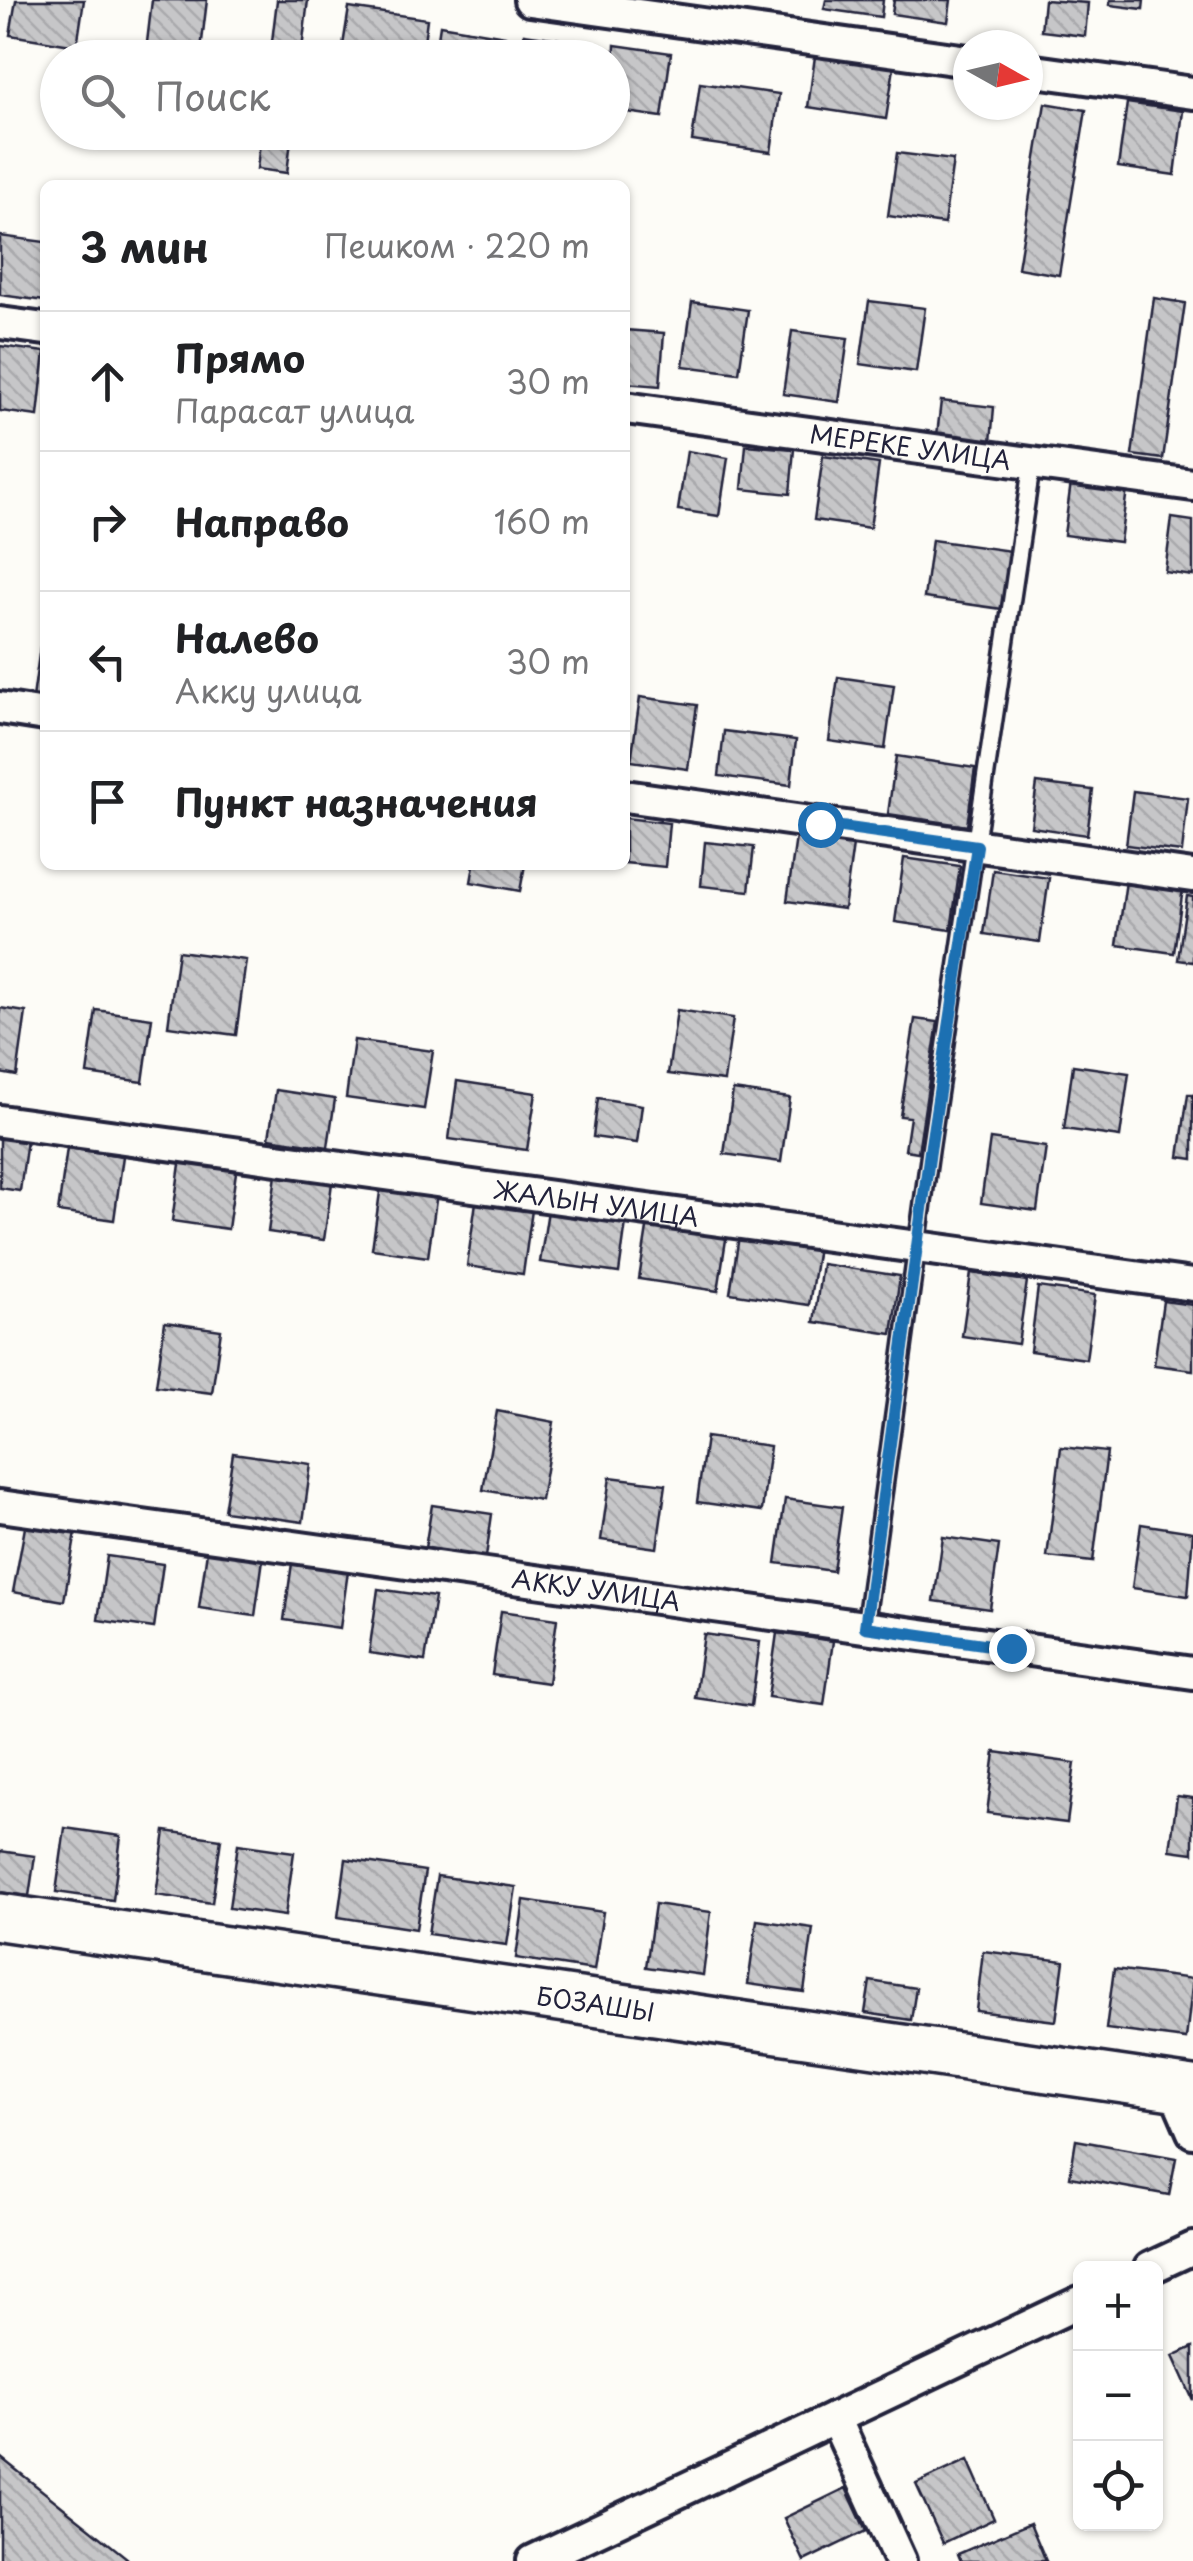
<!DOCTYPE html>
<html lang="ru">
<meta charset="utf-8">
<style>
body{margin:0;font-family:"Playpen Sans",sans-serif;background:#f2f2f2;color:#202124}
.controls{position:absolute;right:30px;bottom:30px;display:grid;overflow:hidden;border-radius:15px;box-shadow:0 2px 8px #0004}
.controls button{width:90px;height:90px;display:grid;place-items:center;padding:0;border:0;border-bottom:2px solid #e0e0e0;background:#fff;color:#202124;font:50px sans-serif}
.compass{position:absolute;left:953px;top:30px;width:90px;height:90px;border-radius:50%;background:#fff;box-shadow:0 2px 8px #0004;rotate:98deg}
.stop{position:absolute;width:30px;height:30px;margin:-22px;border:8px solid #1f6fb2;border-radius:50%;background:#fff}
.stop.end{background:#1f6fb2;border-color:#fff;box-shadow:0 2px 10px #0008}
.list{margin:0;padding:0;list-style:none}
h2{display:flex;justify-content:space-between;align-items:center;height:130px;margin:0;padding:0 40px;font-size:42px}
h2 small{font-size:32px;font-weight:400;color:#757577}
.list li{display:grid;grid-template-columns:65px 1fr auto;gap:30px;align-items:center;box-sizing:border-box;height:140px;padding:0 40px;border-top:2px solid #e0e0e0}
.list b{display:block;font-size:38px;white-space:nowrap}
.list p{margin:0;font-size:32px;white-space:nowrap;color:#757577}
.list em{font-size:32px;font-style:normal;color:#757577}
.icon{flex:none;width:55px;height:55px;fill:none;stroke:currentColor;stroke-width:2;stroke-linecap:round;stroke-linejoin:round}
.map{position:relative;flex:none;width:1193px;height:2561px;overflow:hidden}
.search{position:absolute;background:#fff;box-shadow:0 2px 8px #0004;left:40px;top:40px;width:590px;height:110px;display:flex;align-items:center;gap:25px;box-sizing:border-box;padding:0 35px;border-radius:55px;color:#757577;font-size:38px}
.panel{position:absolute;background:#fff;box-shadow:0 2px 8px #0004;left:40px;top:180px;width:590px;height:690px;border-radius:15px}
.map>svg:first-child{display:block}
.building{fill:url(#building-back-hatch);stroke:#22223b;stroke-width:2.5}
.lines{fill:none;stroke-linecap:round;stroke-linejoin:round}
.lane-casing{stroke:#22223b;stroke-width:22}
.street-casing{stroke:#22223b;stroke-width:38}
.secondary-casing{stroke:#22223b;stroke-width:52}
.lane{stroke:#fdfcf7;stroke-width:15}
.street{stroke:#fdfcf7;stroke-width:30}
.secondary{stroke:#fdfcf7;stroke-width:45}
.route{stroke:#1f6fb2;stroke-width:12}
.labels{text-anchor:middle;dominant-baseline:central;stroke-width:10;stroke-linejoin:round;paint-order:stroke}
.street-label{font-size:25px;fill:#22223b;stroke:#fdfcf7}
</style>
<div class="map">
<svg width="1193" height="2561" viewBox="0 0 1193 2561">
<defs>
<pattern id="building-back-hatch" width="6" height="6" patternUnits="userSpaceOnUse" patternTransform="scale(2.5)"><rect width="6" height="6" fill="#c6c6c8"/><path d="M-1 5l2 2M0 0l6 6M5-1l2 2" fill="none" stroke="#aaaaad"/></pattern>
</defs>
<rect width="100%" height="100%" fill="#fdfcf7"/>
<filter id="ink" filterUnits="userSpaceOnUse"><feTurbulence type="fractalNoise" baseFrequency=".01" numOctaves="2"/><feDisplacementMap in="SourceGraphic" scale="20" xChannelSelector="R" yChannelSelector="G"/><feConvolveMatrix kernelMatrix="1 2 1 2 8 2 1 2 1" color-interpolation-filters="sRGB"/></filter>
<g filter="url(#ink)">
<g class="building">
<polygon points="16,0 84,0 77,46 10,35"/>
<polygon points="152,0 207,0 200,58 146,51"/>
<polygon points="277,0 308,0 301,58 270,58"/>
<polygon points="826,0 883,0 881,17 824,9"/>
<polygon points="894,0 951,0 948,22 892,14"/>
<polygon points="1044,0 1088,3 1085,36 1041,31"/>
<polygon points="1110,0 1144,0 1143,9 1110,5"/>
<polygon points="349,8 427,19 422,58 341,58"/>
<polygon points="440,25 505,36 501,58 435,58"/>
<polygon points="524,34 580,42 578,58 521,58"/>
<polygon points="615,45 671,53 662,117 612,110"/>
<polygon points="816,49 895,61 886,119 808,107"/>
<polygon points="700,83 779,94 771,152 692,141"/>
<polygon points="1045,103 1086,110 1059,275 1018,268"/>
<polygon points="1127,103 1183,111 1175,175 1118,167"/>
<polygon points="261,132 292,132 287,173 257,169"/>
<polygon points="897,153 953,160 944,224 888,216"/>
<polygon points="0,236 45,242 45,301 0,295"/>
<polygon points="1154,298 1185,303 1163,459 1132,455"/>
<polygon points="869,301 925,308 916,372 860,364"/>
<polygon points="692,302 748,310 739,373 683,366"/>
<polygon points="625,330 664,333 660,386 625,383"/>
<polygon points="792,331 848,338 839,402 783,394"/>
<polygon points="0,346 45,352 38,416 0,411"/>
<polygon points="941,401 994,407 991,442 937,435"/>
<polygon points="746,445 794,449 790,494 742,489"/>
<polygon points="687,451 728,458 719,516 678,510"/>
<polygon points="823,456 879,464 870,528 814,520"/>
<polygon points="1071,482 1127,489 1120,542 1064,535"/>
<polygon points="1172,518 1193,521 1193,576 1165,572"/>
<polygon points="932,540 1011,551 1002,609 924,598"/>
<polygon points="41,640 45,641 45,700 33,698"/>
<polygon points="838,677 894,685 885,749 829,741"/>
<polygon points="640,697 697,705 688,769 631,761"/>
<polygon points="724,731 796,740 791,785 719,776"/>
<polygon points="896,756 975,768 967,826 888,814"/>
<polygon points="1037,783 1093,790 1087,835 1031,827"/>
<polygon points="1133,791 1188,798 1182,852 1126,845"/>
<polygon points="625,818 669,823 665,867 625,863"/>
<polygon points="796,837 853,845 844,909 787,901"/>
<polygon points="705,842 754,847 749,891 701,886"/>
<polygon points="904,858 960,866 951,930 895,922"/>
<polygon points="474,865 525,865 520,891 471,882"/>
<polygon points="993,870 1049,878 1040,942 984,934"/>
<polygon points="1126,881 1183,888 1174,953 1117,945"/>
<polygon points="1187,896 1193,897 1193,962 1178,960"/>
<polygon points="178,951 246,960 236,1035 168,1026"/>
<polygon points="0,1008 26,1012 17,1076 0,1073"/>
<polygon points="96,1010 152,1018 143,1082 87,1074"/>
<polygon points="677,1010 733,1018 724,1081 668,1074"/>
<polygon points="915,1019 938,1022 918,1152 905,1150 910,1117 900,1116"/>
<polygon points="354,1040 433,1051 424,1109 346,1098"/>
<polygon points="1073,1065 1129,1073 1120,1137 1064,1129"/>
<polygon points="457,1081 536,1093 527,1150 449,1139"/>
<polygon points="276,1090 335,1099 328,1147 269,1138"/>
<polygon points="733,1090 790,1098 781,1162 724,1154"/>
<polygon points="1188,1094 1193,1094 1193,1159 1179,1157"/>
<polygon points="598,1098 642,1105 637,1143 593,1137"/>
<polygon points="0,1129 28,1133 20,1191 0,1188"/>
<polygon points="990,1139 1046,1147 1037,1211 981,1203"/>
<polygon points="67,1148 123,1156 114,1220 58,1212"/>
<polygon points="181,1157 237,1165 228,1229 172,1221"/>
<polygon points="277,1168 333,1176 324,1240 268,1232"/>
<polygon points="381,1185 437,1193 428,1257 372,1249"/>
<polygon points="476,1202 532,1210 523,1274 467,1266"/>
<polygon points="549,1204 627,1215 619,1273 540,1262"/>
<polygon points="648,1222 727,1233 718,1291 639,1279"/>
<polygon points="739,1236 818,1247 809,1305 730,1293"/>
<polygon points="822,1264 900,1276 892,1334 814,1322"/>
<polygon points="971,1273 1027,1281 1018,1344 962,1336"/>
<polygon points="1038,1287 1095,1295 1086,1359 1030,1351"/>
<polygon points="1163,1301 1193,1305 1193,1370 1154,1365"/>
<polygon points="165,1322 221,1330 212,1393 156,1386"/>
<polygon points="497,1411 554,1422 541,1500 483,1490"/>
<polygon points="706,1437 770,1446 762,1511 697,1502"/>
<polygon points="1061,1447 1107,1452 1093,1562 1047,1557"/>
<polygon points="233,1453 311,1464 303,1522 224,1511"/>
<polygon points="610,1477 666,1484 657,1548 601,1540"/>
<polygon points="785,1499 842,1507 833,1571 776,1563"/>
<polygon points="432,1505 492,1514 486,1557 425,1548"/>
<polygon points="26,1522 76,1532 64,1601 13,1592"/>
<polygon points="1141,1524 1193,1532 1188,1596 1132,1588"/>
<polygon points="943,1537 999,1545 990,1609 934,1601"/>
<polygon points="208,1544 264,1552 255,1616 199,1608"/>
<polygon points="107,1556 163,1564 154,1628 98,1620"/>
<polygon points="293,1556 349,1564 340,1628 284,1620"/>
<polygon points="378,1589 435,1597 425,1661 369,1653"/>
<polygon points="501,1611 557,1619 548,1683 492,1675"/>
<polygon points="777,1633 833,1641 824,1705 768,1697"/>
<polygon points="704,1634 760,1642 751,1706 695,1698"/>
<polygon points="995,1752 1075,1763 1067,1823 987,1813"/>
<polygon points="1177,1796 1193,1798 1193,1853 1170,1850"/>
<polygon points="65,1828 121,1836 113,1900 56,1892"/>
<polygon points="165,1831 221,1839 212,1903 156,1895"/>
<polygon points="238,1844 294,1852 285,1916 229,1908"/>
<polygon points="0,1851 35,1856 29,1896 0,1892"/>
<polygon points="346,1859 425,1871 416,1929 338,1917"/>
<polygon points="437,1876 516,1887 507,1945 428,1934"/>
<polygon points="524,1900 603,1912 594,1970 516,1958"/>
<polygon points="655,1904 711,1912 703,1975 646,1967"/>
<polygon points="757,1920 813,1928 804,1992 748,1984"/>
<polygon points="983,1951 1064,1961 1056,2021 976,2011"/>
<polygon points="1114,1969 1193,1979 1186,2039 1106,2029"/>
<polygon points="870,1981 916,1988 911,2020 865,2013"/>
<polygon points="1076,2140 1176,2158 1169,2195 1070,2177"/>
<polygon points="1193,2347 1193,2400 1173,2356"/>
<polygon points="0,2457 127,2558 124,2561 0,2561"/>
<polygon points="968,2460 994,2519 943,2543 916,2484"/>
<polygon points="846,2488 866,2531 804,2561 784,2518"/>
<polygon points="1030,2523 1046,2561 961,2561 958,2554"/>
</g>
<g class="lines">
<g class="lane-casing">
<polyline id="lane" points="865,1627 930,1151 1032,463"/>
</g>
<g class="street-casing">
<g id="street">
<polyline points="530,0 968,61"/>
<polyline points="1028,70 1193,93"/>
<polyline points="0,323 45,329"/>
<path id="s1" d="M625 408 1193 485"/>
<polyline points="0,708 45,715"/>
<polyline points="625,796 1193,876"/>
<path id="s2" d="M0 1121 1193 1285"/>
<path id="s3" d="M0 1506 1193 1673"/>
<polyline points="1174,2088 1193,2132"/>
<polyline points="1150,2268 1193,2248"/>
<polyline points="835,2418 900,2561"/>
<polyline points="533,2561 1080,2302"/>
</g>
</g>
<g class="secondary-casing">
<g id="secondary">
<path id="s4" d="M0 1917 1193 2090"/>
</g>
</g>
<use href="#lane" class="lane"/>
<use href="#street" class="street"/>
<use href="#secondary" class="secondary"/>
</g>
</g>
<g class="lines" filter="url(#ink)">
<polyline class="route" points="820,824 977,846 930,1151 865,1627 1011,1648"/>
</g>
<g class="labels">
<g class="street-label">
<text stroke="none"><textPath href="#s1" startOffset="288">МЕРЕКЕ УЛИЦА</textPath></text>
<text stroke="none"><textPath href="#s2" startOffset="602">ЖАЛЫН УЛИЦА</textPath></text>
<text stroke="none"><textPath href="#s3" startOffset="602">АККУ УЛИЦА</textPath></text>
<text stroke="none"><textPath href="#s4" startOffset="602">БОЗАШЫ</textPath></text>
</g>
</g>
</svg>
<div class="controls">
<button>+</button>
<button>−</button>
<button><svg class="icon" aria-label="locate" viewBox="0 0 24 24"><circle cx="12" cy="12" r="6"/><path d="M12 2v4M12 18v4M2 12h4M18 12h4"/></svg></button>
</div>
<svg class="compass" viewBox="-18 -18 36 36"><path d="M0-13l5 13h-10z" fill="#e53935"/><path d="M0 13l5-13h-10z" fill="#757577"/></svg>
<div class="stop" style="left:820px;top:824px"></div>
<div class="stop end" style="left:1011px;top:1648px"></div>
<div class="search"><svg class="icon" aria-label="search" viewBox="0 0 24 24"><circle cx="10" cy="10" r="6"/><path d="M15 15l6 6"/></svg>Поиск</div>
<section class="panel">
<h2>3 мин<small>Пешком · 220 m</small></h2>
<ul class="list">
<li><svg class="icon" aria-label="ahead" viewBox="0 0 24 24"><path d="M12 20V5M6 11l6-6 6 6"/></svg><div><b>Прямо</b><p>Парасат улица</p></div><em>30 m</em></li>
<li><svg class="icon" aria-label="right" viewBox="0 0 24 24"><path d="M7 20v-9h11M14 6l5 5-5 5"/></svg><div><b>Направо</b></div><em>160 m</em></li>
<li><svg class="icon" aria-label="left" viewBox="0 0 24 24"><path d="M17 20v-9H6M10 6l-5 5 5 5"/></svg><div><b>Налево</b><p>Акку улица</p></div><em>30 m</em></li>
<li><svg class="icon" aria-label="arrive" viewBox="0 0 24 24"><path d="M6 21V4h12l-3 4 3 4H6"/></svg><div><b>Пункт назначения</b></div></li>
</ul>
</section>
</div>
